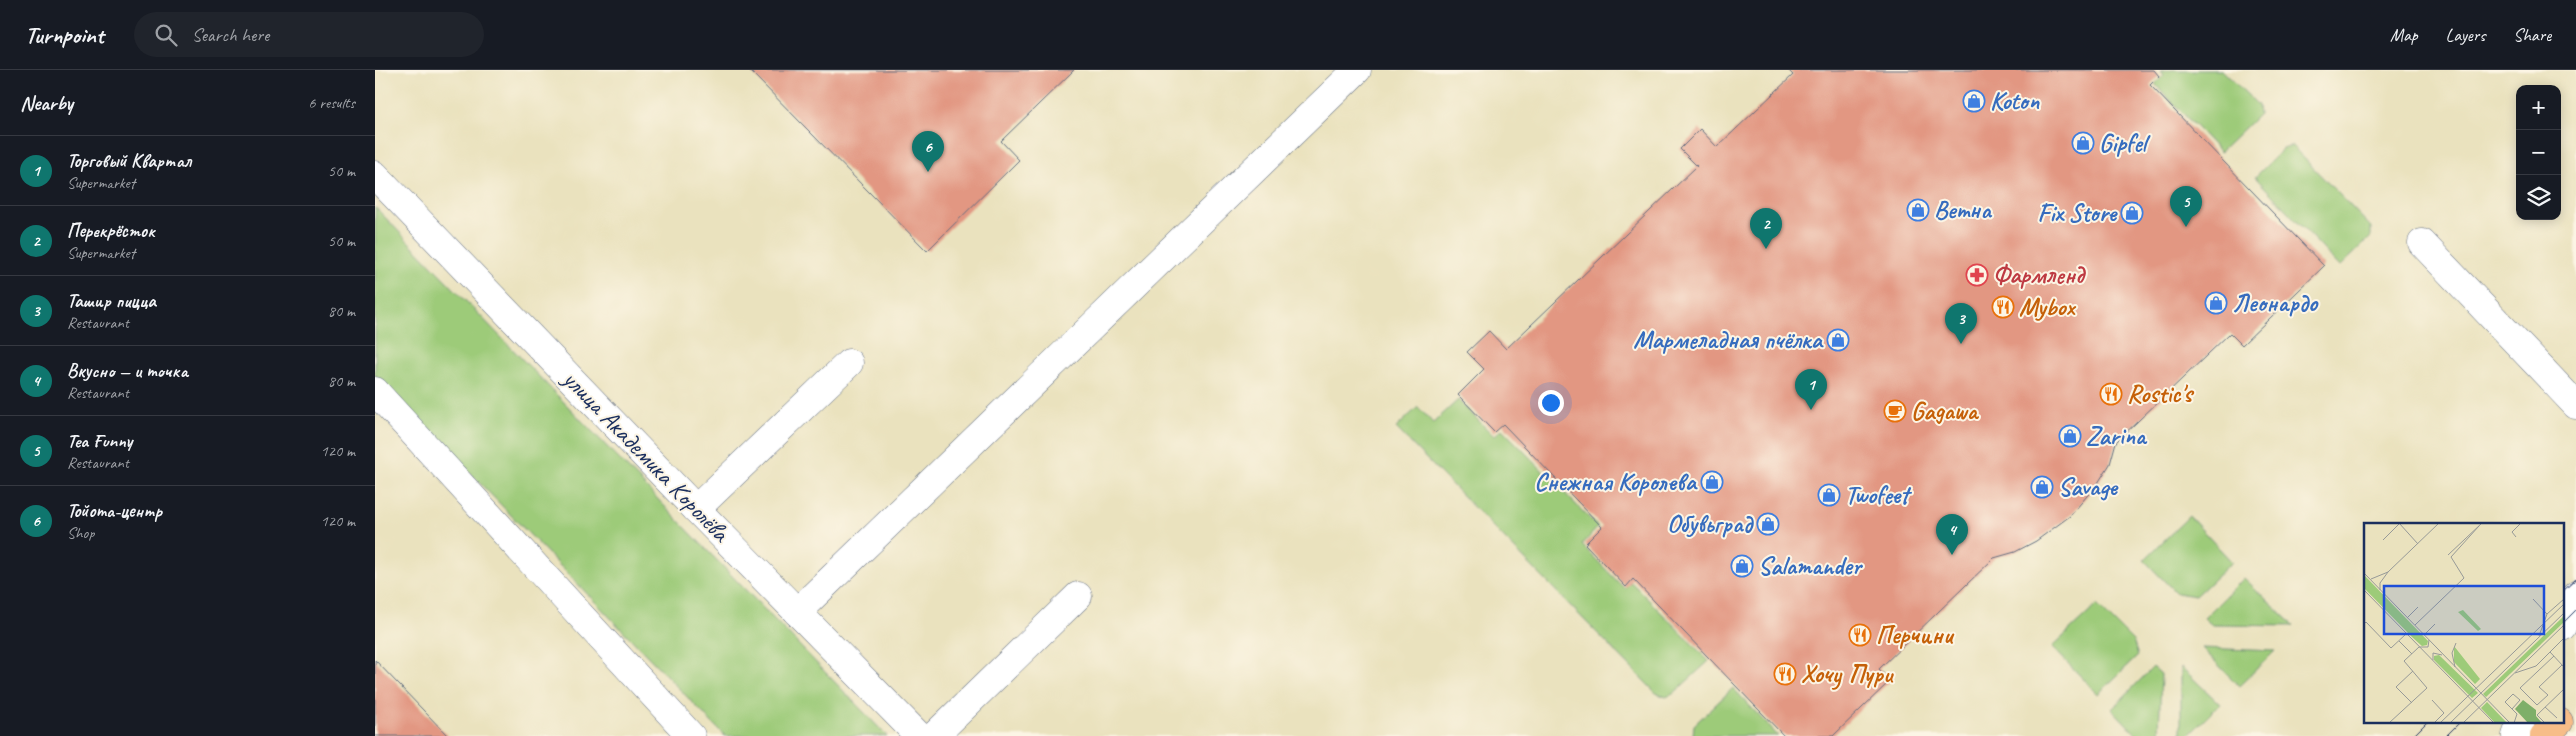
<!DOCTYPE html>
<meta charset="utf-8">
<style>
body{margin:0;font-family:Caveat,sans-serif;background:#20242c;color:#f1f3f6}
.controls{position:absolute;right:15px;top:15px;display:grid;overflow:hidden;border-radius:10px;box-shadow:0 2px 12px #0003}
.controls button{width:45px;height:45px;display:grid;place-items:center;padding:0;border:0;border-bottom:1px solid #363941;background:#171b24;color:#f1f3f6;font:25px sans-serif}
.you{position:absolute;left:1175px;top:332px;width:18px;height:18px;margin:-12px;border:4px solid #fff;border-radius:50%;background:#1a73e8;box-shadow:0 0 0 8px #1a73e833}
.badge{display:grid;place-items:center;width:32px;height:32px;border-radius:50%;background:#0f766e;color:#fff;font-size:16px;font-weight:700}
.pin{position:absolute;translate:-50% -41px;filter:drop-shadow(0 1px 2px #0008)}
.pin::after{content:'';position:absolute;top:26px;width:18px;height:15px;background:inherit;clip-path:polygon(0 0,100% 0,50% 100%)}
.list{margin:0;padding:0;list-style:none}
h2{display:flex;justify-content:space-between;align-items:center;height:65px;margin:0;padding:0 20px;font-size:21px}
h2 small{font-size:16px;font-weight:400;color:#9ea1a6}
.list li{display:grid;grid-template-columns:32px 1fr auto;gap:15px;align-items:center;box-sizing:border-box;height:70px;padding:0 20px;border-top:1px solid #363941}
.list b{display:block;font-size:19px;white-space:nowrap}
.list p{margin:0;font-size:16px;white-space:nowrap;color:#9ea1a6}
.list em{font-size:16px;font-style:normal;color:#9ea1a6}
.icon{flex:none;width:28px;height:28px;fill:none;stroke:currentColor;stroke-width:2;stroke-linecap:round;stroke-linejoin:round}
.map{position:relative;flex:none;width:2201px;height:666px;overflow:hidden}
header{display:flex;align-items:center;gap:30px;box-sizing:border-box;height:70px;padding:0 25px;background:#171b24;border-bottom:1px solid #363941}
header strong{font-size:24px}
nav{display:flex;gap:28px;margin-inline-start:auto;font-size:18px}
.search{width:350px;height:45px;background:#20242c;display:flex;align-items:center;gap:12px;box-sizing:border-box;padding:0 18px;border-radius:28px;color:#9ea1a6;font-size:19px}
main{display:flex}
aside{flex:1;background:#171b24}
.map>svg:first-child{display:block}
.green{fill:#9dcb79;stroke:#5c7d6c}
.building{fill:#e29782}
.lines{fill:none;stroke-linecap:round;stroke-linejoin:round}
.minor-casing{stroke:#636e80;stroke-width:29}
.major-casing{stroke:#636e80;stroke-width:29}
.minor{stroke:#fff;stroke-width:28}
.major{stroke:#f7bd88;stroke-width:28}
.tram{stroke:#1b2f5e;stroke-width:1}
.labels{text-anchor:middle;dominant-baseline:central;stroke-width:4;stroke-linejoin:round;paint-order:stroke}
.shop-label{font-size:25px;font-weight:bold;fill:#366cbe;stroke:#fcf5e5;text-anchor:start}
.health-label{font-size:25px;font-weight:bold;fill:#be3a42;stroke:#fcf5e5;text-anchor:start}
.food-label{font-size:25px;font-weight:bold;fill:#c56008;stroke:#fcf5e5;text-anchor:start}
.street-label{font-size:25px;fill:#1b2f5e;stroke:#fcf5e5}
.inset-road{fill:none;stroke:#979a98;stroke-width:1}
.view{fill:#1d4ed8;fill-opacity:0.15;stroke:#1d4ed8;stroke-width:2.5}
.inset-edge{fill:none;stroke:#1b2f5e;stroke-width:2.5}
</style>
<header>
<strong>Turnpoint</strong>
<div class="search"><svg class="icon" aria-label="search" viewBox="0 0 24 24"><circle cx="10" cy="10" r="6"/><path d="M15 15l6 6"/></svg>Search here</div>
<nav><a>Map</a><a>Layers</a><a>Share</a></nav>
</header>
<main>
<aside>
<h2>Nearby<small>6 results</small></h2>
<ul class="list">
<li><span class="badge">1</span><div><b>Торговый Квартал</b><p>Supermarket</p></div><em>50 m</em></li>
<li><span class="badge">2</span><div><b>Перекрёсток</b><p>Supermarket</p></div><em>50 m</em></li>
<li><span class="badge">3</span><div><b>Ташир пицца</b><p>Restaurant</p></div><em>80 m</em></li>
<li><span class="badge">4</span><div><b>Вкусно — и точка</b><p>Restaurant</p></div><em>80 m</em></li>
<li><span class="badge">5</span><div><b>Tea Funny</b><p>Restaurant</p></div><em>120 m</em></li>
<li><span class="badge">6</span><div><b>Тойота-центр</b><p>Shop</p></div><em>120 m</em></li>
</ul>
</aside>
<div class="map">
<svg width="2201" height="666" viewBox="0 0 2201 666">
<rect width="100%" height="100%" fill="#fcf5e5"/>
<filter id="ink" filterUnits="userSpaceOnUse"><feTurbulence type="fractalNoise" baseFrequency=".02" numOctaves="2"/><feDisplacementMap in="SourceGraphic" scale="10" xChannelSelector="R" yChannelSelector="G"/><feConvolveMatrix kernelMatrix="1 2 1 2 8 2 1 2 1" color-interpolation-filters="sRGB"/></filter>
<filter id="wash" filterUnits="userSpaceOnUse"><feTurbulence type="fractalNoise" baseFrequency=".0096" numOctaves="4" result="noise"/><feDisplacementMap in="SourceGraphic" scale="20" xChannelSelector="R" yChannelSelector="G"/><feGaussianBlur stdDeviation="1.12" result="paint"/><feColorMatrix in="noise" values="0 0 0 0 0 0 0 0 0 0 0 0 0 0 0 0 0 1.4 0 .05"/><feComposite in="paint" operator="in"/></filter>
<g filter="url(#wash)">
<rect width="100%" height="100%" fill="#eae2be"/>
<g class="green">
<polygon points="1785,0 1847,0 1883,35 1884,44 1845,82 1780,14 1789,5"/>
<polygon points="1917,76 1996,157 1996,167 1965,197 1880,107 1908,79"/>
<polygon points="0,137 512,666 350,666 0,305"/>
<polygon points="1083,330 1119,366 1127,359 1223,457 1207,475 1249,518 1256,512 1334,591 1298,624 1291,627 1281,623 1021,358 1043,337 1058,353"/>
<polygon points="1814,446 1857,492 1821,526 1801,523 1769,490"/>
<polygon points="1869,508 1919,556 1837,555 1829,548"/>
<polygon points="1722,535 1758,571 1763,586 1723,624 1677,577"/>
<polygon points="1827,578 1900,581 1864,616"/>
<polygon points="1778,597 1786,604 1784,666 1763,666 1737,639"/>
<polygon points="1806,597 1845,634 1813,666 1806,666"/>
<polygon points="1358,618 1403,666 1318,666 1319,655"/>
</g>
<g id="blocks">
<g class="building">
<polygon points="374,0 699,0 626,71 644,90 552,181"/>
<polygon points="1413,0 1779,0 1784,6 1775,15 1949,196 1867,275 1855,263 1741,372 1735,394 1723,413 1695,446 1661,471 1640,482 1619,488 1504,599 1515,611 1458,666 1409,666 1258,509 1251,517 1210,474 1227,457 1128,354 1119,362 1083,325 1109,299 1092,282 1114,261 1131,279 1322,96 1305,79 1325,59 1342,77 1418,5"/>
<polygon points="0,590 73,666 0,666"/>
</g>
</g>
</g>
<g filter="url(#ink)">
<use href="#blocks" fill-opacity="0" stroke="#636e80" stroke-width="1"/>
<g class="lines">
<g class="minor-casing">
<g id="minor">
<polyline points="0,105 321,439 544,666"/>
<polyline points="2047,173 2201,335"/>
<polyline points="0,321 316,666"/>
<polyline points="321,439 474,293"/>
<polyline points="422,542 982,0"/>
<polyline points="2187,557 2201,525"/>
<polyline points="559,666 703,526"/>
<polyline points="2141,666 2146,652"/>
</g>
</g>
<g class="major-casing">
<polyline id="major" points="2169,666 2184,652"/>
</g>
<use href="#minor" class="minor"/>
<use href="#major" class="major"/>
<g class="tram">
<polyline points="2187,522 2201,509"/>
<polyline points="2187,554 2201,540"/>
<polyline points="2038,666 2052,652"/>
<polyline points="2071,666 2085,652"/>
</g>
</g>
</g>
<defs>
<g id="shop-ring" transform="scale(1.125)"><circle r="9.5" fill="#fcf5e5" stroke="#3f7fe0" stroke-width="1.5"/><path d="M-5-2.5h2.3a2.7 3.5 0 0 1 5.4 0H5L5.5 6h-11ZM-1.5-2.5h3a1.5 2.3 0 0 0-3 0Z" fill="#3f7fe0"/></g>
<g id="pharmacy-ring" transform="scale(1.125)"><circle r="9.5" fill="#fcf5e5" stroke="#e0444e" stroke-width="1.5"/><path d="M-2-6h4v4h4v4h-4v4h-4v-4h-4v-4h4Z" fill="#e0444e"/></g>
<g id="restaurant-ring" transform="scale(1.125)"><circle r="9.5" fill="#fcf5e5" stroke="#e8710a" stroke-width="1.5"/><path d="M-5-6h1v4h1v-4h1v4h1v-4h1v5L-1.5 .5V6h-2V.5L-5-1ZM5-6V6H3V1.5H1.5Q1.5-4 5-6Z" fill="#e8710a"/></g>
<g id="cafe-ring" transform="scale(1.125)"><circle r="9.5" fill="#fcf5e5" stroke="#e8710a" stroke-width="1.5"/><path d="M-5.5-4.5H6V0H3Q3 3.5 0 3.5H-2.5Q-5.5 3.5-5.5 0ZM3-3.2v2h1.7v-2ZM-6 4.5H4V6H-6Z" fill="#e8710a"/></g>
</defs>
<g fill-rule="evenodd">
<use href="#shop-ring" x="1599" y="31"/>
<use href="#shop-ring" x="1708" y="73"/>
<use href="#shop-ring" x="1543" y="140"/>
<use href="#shop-ring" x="1757" y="143"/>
<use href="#pharmacy-ring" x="1602" y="205"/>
<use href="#shop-ring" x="1841" y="233"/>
<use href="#restaurant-ring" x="1628" y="237"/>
<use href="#shop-ring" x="1463" y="270"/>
<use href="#restaurant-ring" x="1736" y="324"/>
<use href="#cafe-ring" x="1520" y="341"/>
<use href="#shop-ring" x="1695" y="366"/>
<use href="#shop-ring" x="1337" y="412"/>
<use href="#shop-ring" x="1667" y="417"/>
<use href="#shop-ring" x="1454" y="425"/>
<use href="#shop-ring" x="1393" y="454"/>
<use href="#shop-ring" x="1367" y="496"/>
<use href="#restaurant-ring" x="1485" y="565"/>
<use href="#restaurant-ring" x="1410" y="604"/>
</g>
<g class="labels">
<g class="shop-label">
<text x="1615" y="31">Koton</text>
<text x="1724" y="73">Gipfel</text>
<text x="1559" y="140">Ветна</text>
<text x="1741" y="143" text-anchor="end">Fix Store</text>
<text x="1857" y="233">Леонардо</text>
<text x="1447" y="270" text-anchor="end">Мармеладная пчёлка</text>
<text x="1711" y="366">Zarina</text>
<text x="1321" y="412" text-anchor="end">Снежная Королева</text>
<text x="1683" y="417">Savage</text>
<text x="1470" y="425">Twofeet</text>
<text x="1377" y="454" text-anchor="end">Обувьград</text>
<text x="1383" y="496">Salamander</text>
</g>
<g class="health-label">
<text x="1618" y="205">Фармленд</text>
</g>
<g class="food-label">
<text x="1644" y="237">Mybox</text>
<text x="1752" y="324">Rostiс's</text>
<text x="1536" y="341">Gagawa</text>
<text x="1501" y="565">Перчини</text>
<text x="1426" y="604">Хочу Пури</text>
</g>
<g class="street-label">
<text transform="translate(271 386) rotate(46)">улица Академика Королёва</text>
</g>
</g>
<g transform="translate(1989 453)">
<rect width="200" height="200" fill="#eae2be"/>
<path d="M0 52 64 118 63 122 58 123 48 114 0 65ZM99 87 117 106 114 108 94 89ZM200 93V99L122 174 119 171ZM90 123 116 156 111 161 90 139ZM75 132 114 170 108 175 70 137V133ZM123 179 143 200H131L117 185Z" fill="#9dcb79"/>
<path d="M159 177 172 187V193L178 200H164L151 186Z" fill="#7eaf69"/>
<path class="inset-road" d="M35 0 54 21M152 14 148 9 157 0M19 17 35 1M84 32 118 0M0 50 146 200M7 56 24 49M0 67 130 200M16 67V60L24 49 75 0M169 76 183 91M43 95 54 84M0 101 2 99 27 125 42 111M51 102 100 55 87 34 115 3M60 112 71 101M175 113 183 91 200 76M35 118 48 131M186 129 200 144M190 133 156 165 173 182 184 172 175 164 198 142M69 137V130L78 132M91 144 88 130 92 120M151 150 172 143 200 115M68 177 80 190 70 200M48 180 32 164 49 148M181 184 193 195M148 186 156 177 149 171 141 179 153 191 150 200M25 200 63 165 40 138 55 124H64L65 117M76 200 200 81M86 200 200 90M99 200 200 102M181 200 173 192 200 166"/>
<path class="view" d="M20 63H180V111H20Z"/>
<rect width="200" height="200" class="inset-edge"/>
</g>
</svg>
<div class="controls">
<button>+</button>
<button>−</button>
<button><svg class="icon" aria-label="layers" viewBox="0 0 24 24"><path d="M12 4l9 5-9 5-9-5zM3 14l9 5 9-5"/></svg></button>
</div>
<div class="you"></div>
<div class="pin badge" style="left:1436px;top:340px">1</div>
<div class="pin badge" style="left:1391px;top:179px">2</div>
<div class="pin badge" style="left:1586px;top:274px">3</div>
<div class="pin badge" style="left:1577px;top:485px">4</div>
<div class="pin badge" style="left:1811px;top:157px">5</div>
<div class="pin badge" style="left:553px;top:102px">6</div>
</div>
</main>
